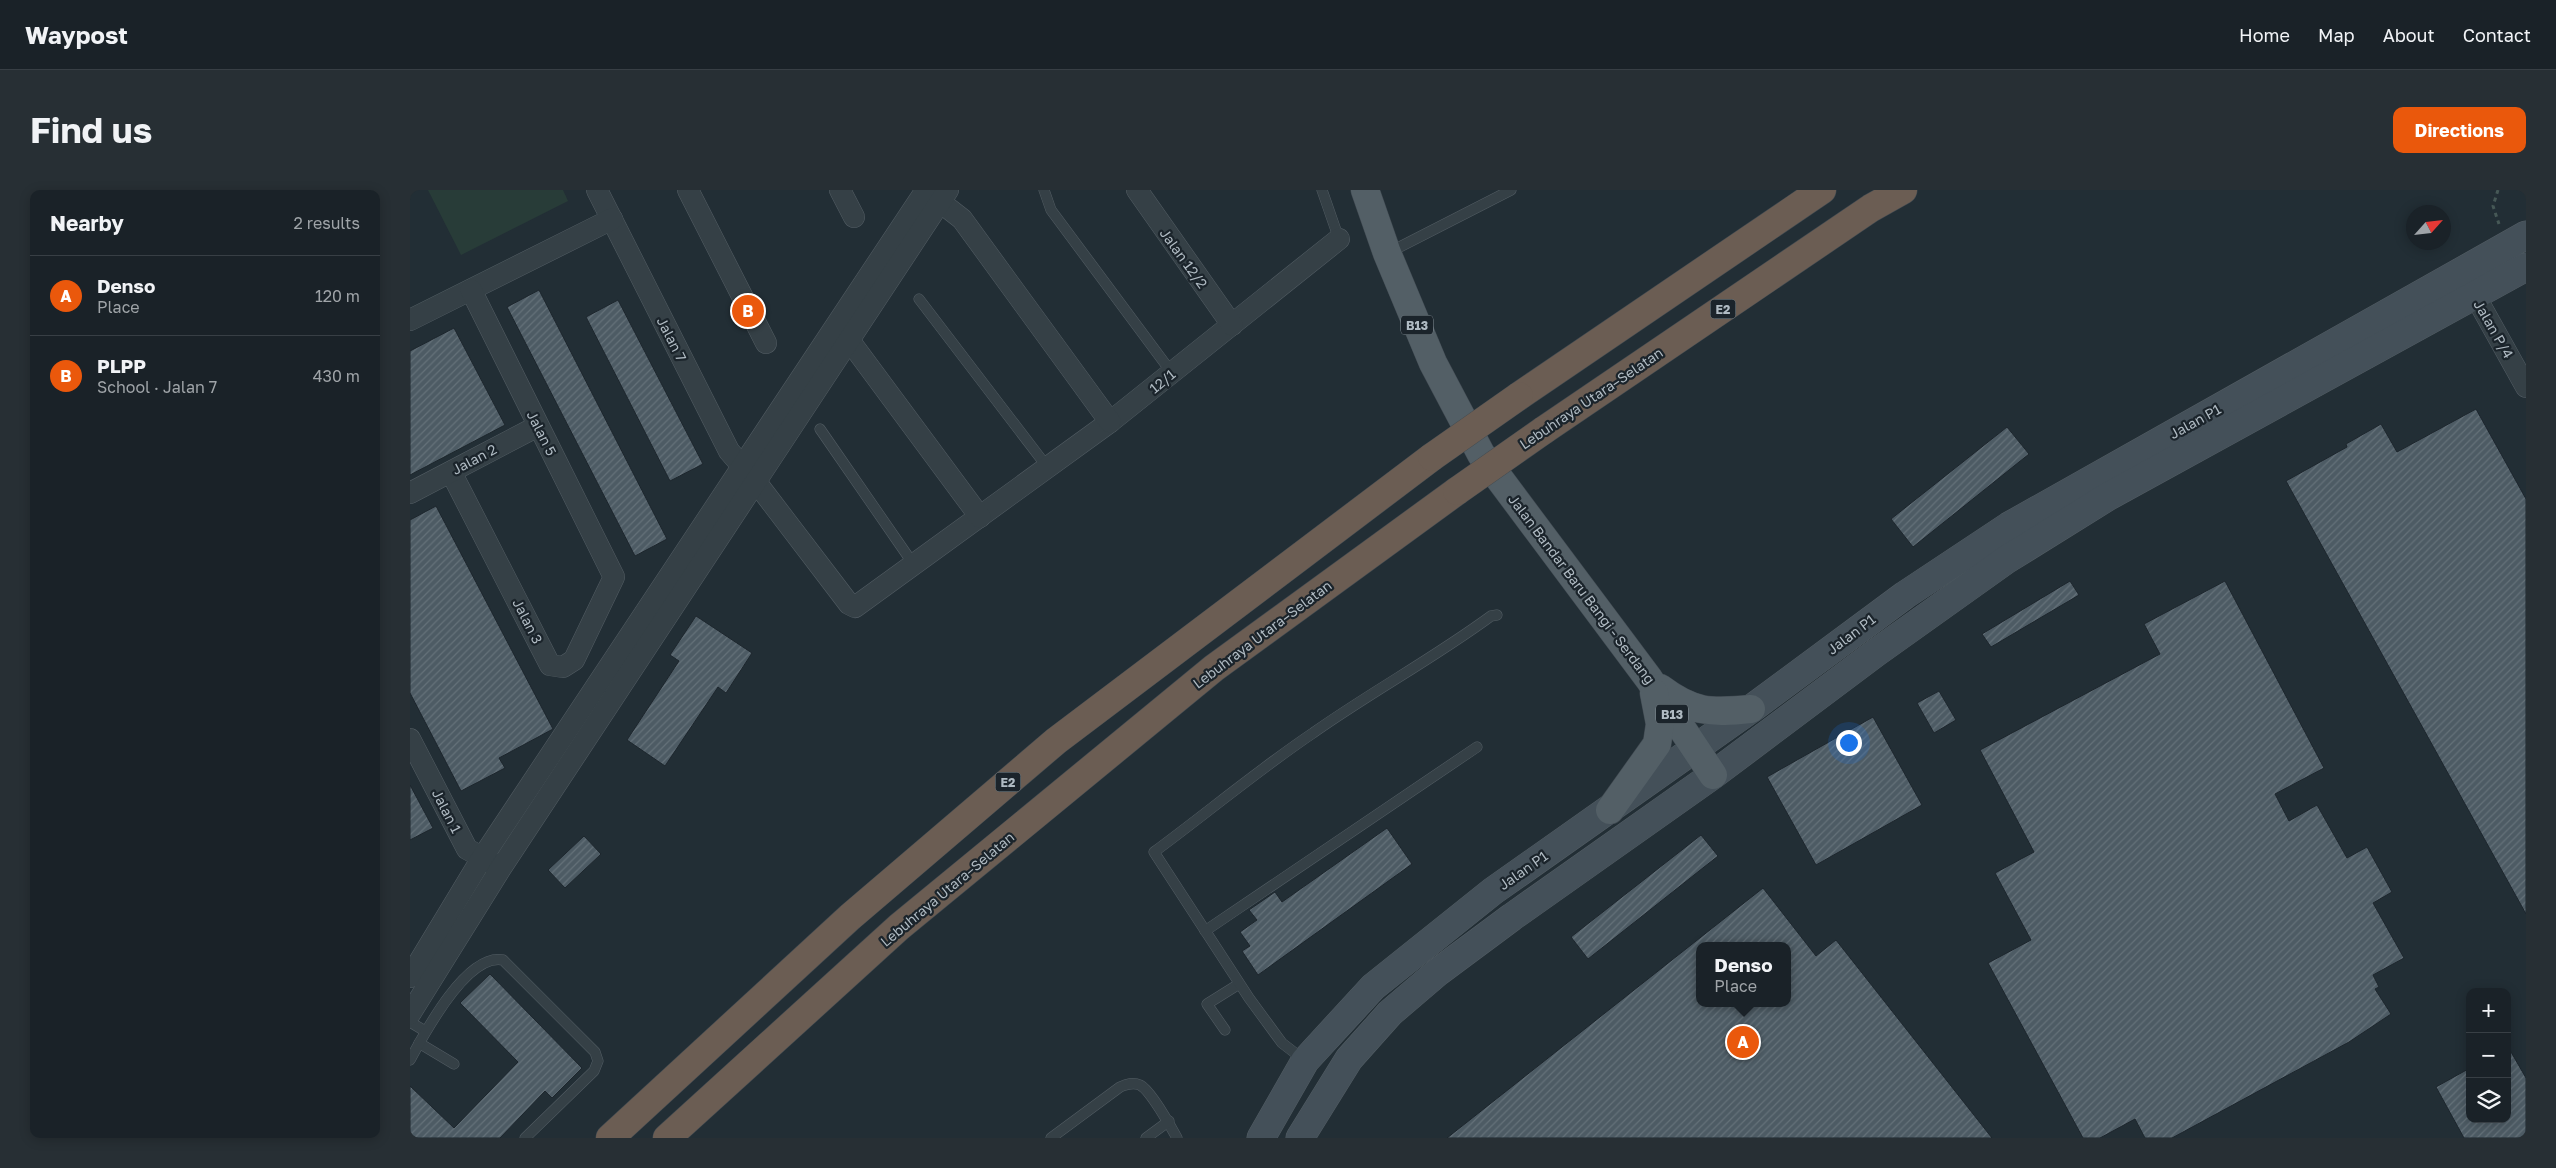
<!DOCTYPE html>
<meta charset="utf-8">
<style>
body{margin:0;font-family:"Golos Text",sans-serif;background:#272f34;color:#f1f3f6}
.controls{position:absolute;right:15px;bottom:15px;display:grid;overflow:hidden;border-radius:10px;box-shadow:0 2px 12px #0003}
.controls button{width:45px;height:45px;display:grid;place-items:center;padding:0;border:0;border-bottom:1px solid #383f45;background:#1a2228;color:#f1f3f6;font:25px sans-serif}
.compass{position:absolute;left:1996px;top:15px;width:45px;height:45px;border-radius:50%;background:#1a2228;box-shadow:0 2px 12px #0003;rotate:63deg}
.you{position:absolute;left:1438px;top:552px;width:18px;height:18px;margin:-12px;border:4px solid #fff;border-radius:50%;background:#1a73e8;box-shadow:0 0 0 8px #1a73e833}
.badge{display:grid;place-items:center;width:32px;height:32px;border-radius:50%;background:#ea580c;color:#fff;font-size:16px;font-weight:700}
.pin{position:absolute;translate:-50% -50%;border:2px solid #fff;box-shadow:0 1px 5px #0006}
.popup{position:absolute;left:1286px;top:752px;width:95px;height:65px;box-sizing:border-box;display:grid;place-content:center;border-radius:10px;background:#1a2228;filter:drop-shadow(0 1px 4px #0005);font-size:16px;white-space:nowrap;color:#9fa4a8}
.popup b{font-size:19px;color:#f1f3f6}
.popup::after{content:'';position:absolute;left:50%;top:100%;margin-left:-10px;border:10px solid transparent;border-top-color:#1a2228}
.list{margin:0;padding:0;list-style:none}
h2{display:flex;justify-content:space-between;align-items:center;height:65px;margin:0;padding:0 20px;font-size:21px}
h2 small{font-size:16px;font-weight:400;color:#9fa4a8}
.list li{display:grid;grid-template-columns:32px 1fr auto;gap:15px;align-items:center;box-sizing:border-box;height:80px;padding:0 20px;border-top:1px solid #383f45}
.list b{display:block;font-size:19px;white-space:nowrap}
.list p{margin:0;font-size:16px;white-space:nowrap;color:#9fa4a8}
.list em{font-size:16px;font-style:normal;color:#9fa4a8}
.icon{flex:none;width:28px;height:28px;fill:none;stroke:currentColor;stroke-width:2;stroke-linecap:round;stroke-linejoin:round}
.map{position:relative;flex:none;width:2116px;height:948px;overflow:hidden;border-radius:10px}
header{display:flex;align-items:center;gap:30px;box-sizing:border-box;height:70px;padding:0 25px;background:#1a2228;border-bottom:1px solid #383f45}
header strong{font-size:24px}
nav{display:flex;gap:28px;margin-inline-start:auto;font-size:18px}
.intro{display:flex;align-items:center;justify-content:space-between;box-sizing:border-box;height:120px;padding:0 30px}
h1{margin:0;font-size:35px}
.button{padding:12px 22px;border-radius:10px;background:#ea580c;color:#fff;font-size:18px;font-weight:700}
main{display:flex;gap:30px;padding:0 30px}
aside{flex:1;background:#1a2228;border-radius:10px;box-shadow:0 2px 12px #0003}
.map>svg:first-child{display:block}
.park{fill:#283c38}
.building{fill:url(#building-hatch);stroke:#1d262d;fill-rule:evenodd}
.lines{fill:none;stroke-linecap:round;stroke-linejoin:round}
.lane-casing{stroke:#535d64;stroke-width:11}
.street-casing{stroke:#535d64;stroke-width:22}
.secondary-casing{stroke:#535d64;stroke-width:29}
.primary-casing{stroke:#3f4850;stroke-width:29}
.highway-casing{stroke:#404a51;stroke-width:29}
.path{stroke:#465856;stroke-width:3;stroke-dasharray:4 4;stroke-linecap:butt}
.lane{stroke:#354046;stroke-width:10}
.street{stroke:#354046;stroke-width:21}
.secondary{stroke:#445059;stroke-width:28}
.primary{stroke:#535f66;stroke-width:28}
.highway{stroke:#6b5d53;stroke-width:28}
.highway-bridge-casing{stroke:#404a51;stroke-width:29;stroke-linecap:butt}
.highway-bridge{stroke:#6b5d53;stroke-width:28}
.labels{text-anchor:middle;dominant-baseline:central;stroke-width:4.5;stroke-linejoin:round;paint-order:stroke}
.shield{fill:#1b242b;stroke:#838e95;stroke-width:1}
.shield-label{font-size:12px;font-weight:bold;fill:#b0bbc3}
.street-label{font-size:14px;fill:#b0bbc3;stroke:#1b242b}
</style>
<header>
<strong>Waypost</strong>
<nav><a>Home</a><a>Map</a><a>About</a><a>Contact</a></nav>
</header>
<div class="intro"><h1>Find us</h1><a class="button">Directions</a></div>
<main>
<aside>
<h2>Nearby<small>2 results</small></h2>
<ul class="list">
<li><span class="badge">A</span><div><b>Denso</b><p>Place</p></div><em>120 m</em></li>
<li><span class="badge">B</span><div><b>PLPP</b><p>School · Jalan 7</p></div><em>430 m</em></li>
</ul>
</aside>
<div class="map">
<svg width="2116" height="948" viewBox="0 0 2116 948">
<defs>
<pattern id="building-hatch" width="6" height="6" patternUnits="userSpaceOnUse" patternTransform="scale(1.25)"><rect width="6" height="6" fill="#4d5b64"/><path d="M-1 1l2-2M0 6l6-6M5 7l2-2" fill="none" stroke="#647179"/></pattern>
</defs>
<rect width="100%" height="100%" fill="#222e35"/>
<polygon class="park" points="18,0 153,0 158,11 51,65"/>
<g class="building">
<polygon points="129,100 257,349 225,366 97,117"/>
<polygon points="208,110 293,274 260,291 176,127"/>
<polygon points="44,138 95,235 0,285 0,161"/>
<polygon points="2066,219 2116,309 2116,724 1876,291 1937,257 1936,254 1971,234 1987,262"/>
<polygon points="1597,237 1619,264 1503,357 1481,329"/>
<polygon points="26,316 143,539 89,568 95,578 51,601 0,503 0,330"/>
<polygon points="1660,391 1669,405 1581,457 1572,444"/>
<polygon points="1815,391 1914,578 1865,604 1879,631 1907,615 1937,668 1957,657 1982,702 1963,713 1994,768 1963,785 1969,797 1965,799 1981,824 1939,852 1762,948 1735,948 1725,929 1690,948 1673,948 1578,773 1621,750 1585,683 1624,662 1570,560 1750,464 1734,434"/>
<polygon points="286,426 342,463 316,503 308,497 255,576 217,550 269,471 260,465"/>
<polygon points="1529,501 1546,530 1524,543 1507,513"/>
<polygon points="1463,527 1512,615 1406,675 1357,587"/>
<polygon points="0,595 23,638 0,650"/>
<polygon points="977,638 1002,674 848,785 832,761 840,756 830,742 847,730 839,720 865,702 872,712"/>
<polygon points="1291,645 1308,666 1178,769 1161,747"/>
<polygon points="174,646 191,664 155,698 138,680"/>
<path d="M1353 698 1406 766 1426 750 1582 948H1037ZM1289 756H1377V813H1289Z"/>
<polygon points="80,784 172,878 142,908 135,901 90,948 0,948 0,896 44,938 108,872 50,813"/>
<polygon points="2097,855 2116,888 2116,948 2054,948 2026,897 2060,878 2060,929 2097,929"/>
</g>
<g class="lines">
<g class="lane-casing">
<g id="lane">
<polyline points="634,0 641,20 762,183"/>
<polyline points="912,0 929,49"/>
<polyline points="978,63 1101,0"/>
<polyline points="509,109 638,278"/>
<polyline points="410,239 504,375"/>
<polyline points="795,741 1067,557"/>
<polyline points="0,832 15,841"/>
<polyline points="815,840 797,814 829,794"/>
<polyline points="9,853 44,874"/>
<path d="M0 870C15 842 57 763 93 770L185 862 188 871 184 881 115 948"/>
<path d="M894 870 872 853 839 808 744 662C797 623 848 580 903 543 961 502 1024 468 1081 426L1087 425"/>
<path d="M641 948 710 897C717 894 723 892 730 895 740 900 761 937 767 948"/>
<polyline points="736,948 759,931"/>
</g>
</g>
<g class="street-casing">
<g id="street">
<polyline points="187,0 319,261 346,292 439,414 445,417 700,232 929,49"/>
<polyline points="278,0 356,153"/>
<polyline points="430,0 444,27"/>
<polyline points="727,0 822,135"/>
<polyline points="520,4 552,29 700,232"/>
<polyline points="2058,93 2116,197"/>
<polyline points="0,130 202,29"/>
<polyline points="439,150 570,327"/>
<polyline points="41,282 140,475 153,477 164,470 204,387 61,100"/>
<polyline points="0,303 128,236"/>
<polyline points="0,549 57,659 84,674"/>
<polyline points="0,787 72,668 516,0"/>
<polyline points="0,824 91,678 538,0"/>
</g>
</g>
<g class="secondary-casing">
<g id="secondary">
<polyline points="851,948 895,871 963,797 1083,701 1341,519 1495,405 1599,336 2116,45"/>
<polyline points="890,948 939,869 980,823 1028,782 1102,727 1303,585 1467,462 1596,370 1699,306 2116,77"/>
</g>
</g>
<g class="primary-casing">
<g id="primary">
<polyline points="955,0 977,63 1023,173 1071,264 1239,489 1303,585"/>
<path d="M1250 498C1283 523 1301 523 1341 519"/>
<polyline points="1200,620 1247,554 1250,534 1244,503"/>
</g>
</g>
<g class="highway-casing">
<g id="highway">
<polyline points="1109,206 1412,0"/>
<polyline points="1134,240 1461,18 1493,0"/>
<polyline points="200,948 440,727 646,551 1022,267"/>
<polyline points="257,948 489,737 804,478 1047,301"/>
</g>
</g>
<polyline class="path" points="2088,0 2083,16 2089,34"/>
<use href="#lane" class="lane"/>
<use href="#street" class="street"/>
<use href="#secondary" class="secondary"/>
<use href="#primary" class="primary"/>
<use href="#highway" class="highway"/>
<g class="highway-bridge-casing">
<g id="highway-bridge">
<polyline points="1022,267 1109,206"/>
<polyline points="1047,301 1134,240"/>
</g>
</g>
<use href="#highway-bridge" class="highway-bridge"/>
</g>
<g class="labels">
<g class="shield">
<rect x="1300.5" y="109.5" width="25" height="19" rx="4"/>
<rect x="991" y="125.5" width="32" height="19" rx="4"/>
<rect x="1246" y="514.5" width="32" height="19" rx="4"/>
<rect x="585.5" y="582.5" width="25" height="19" rx="4"/>
</g>
<g class="shield-label">
<text x="1313" y="119">E2</text>
<text x="1007" y="135">B13</text>
<text x="1262" y="524">B13</text>
<text x="598" y="592">E2</text>
</g>
<g class="street-label">
<text transform="translate(774 68) rotate(54)">Jalan 12/2</text>
<text transform="translate(2084 139) rotate(60)">Jalan P/4</text>
<text transform="translate(262 149) rotate(63)">Jalan 7</text>
<text transform="translate(752 191) rotate(-39)">12/1</text>
<text transform="translate(1181 208) rotate(-34)">Lebuhraya Utara–Selatan</text>
<text transform="translate(1785 231) rotate(-29)">Jalan P1</text>
<text transform="translate(132 243) rotate(63)">Jalan 5</text>
<text transform="translate(64 269) rotate(-28)">Jalan 2</text>
<text transform="translate(1172 399) rotate(53)">Jalan Bandar Baru Bangi - Serdang</text>
<text transform="translate(118 431) rotate(63)">Jalan 3</text>
<text transform="translate(852 444) rotate(-37)">Lebuhraya Utara–Selatan</text>
<text transform="translate(1441 444) rotate(-37)">Jalan P1</text>
<text transform="translate(37 621) rotate(63)">Jalan 1</text>
<text transform="translate(1113 680) rotate(-35)">Jalan P1</text>
<text transform="translate(537 699) rotate(-40)">Lebuhraya Utara–Selatan</text>
</g>
</g>
</svg>
<div class="controls">
<button>+</button>
<button>−</button>
<button><svg class="icon" aria-label="layers" viewBox="0 0 24 24"><path d="M12 4l9 5-9 5-9-5zM3 14l9 5 9-5"/></svg></button>
</div>
<svg class="compass" viewBox="-18 -18 36 36"><path d="M0-13l5 13h-10z" fill="#e53935"/><path d="M0 13l5-13h-10z" fill="#9fa4a8"/></svg>
<div class="you"></div>
<div class="pin badge" style="left:1333px;top:852px">A</div>
<div class="popup"><b>Denso</b>Place</div>
<div class="pin badge" style="left:338px;top:121px">B</div>
</div>
</main>
